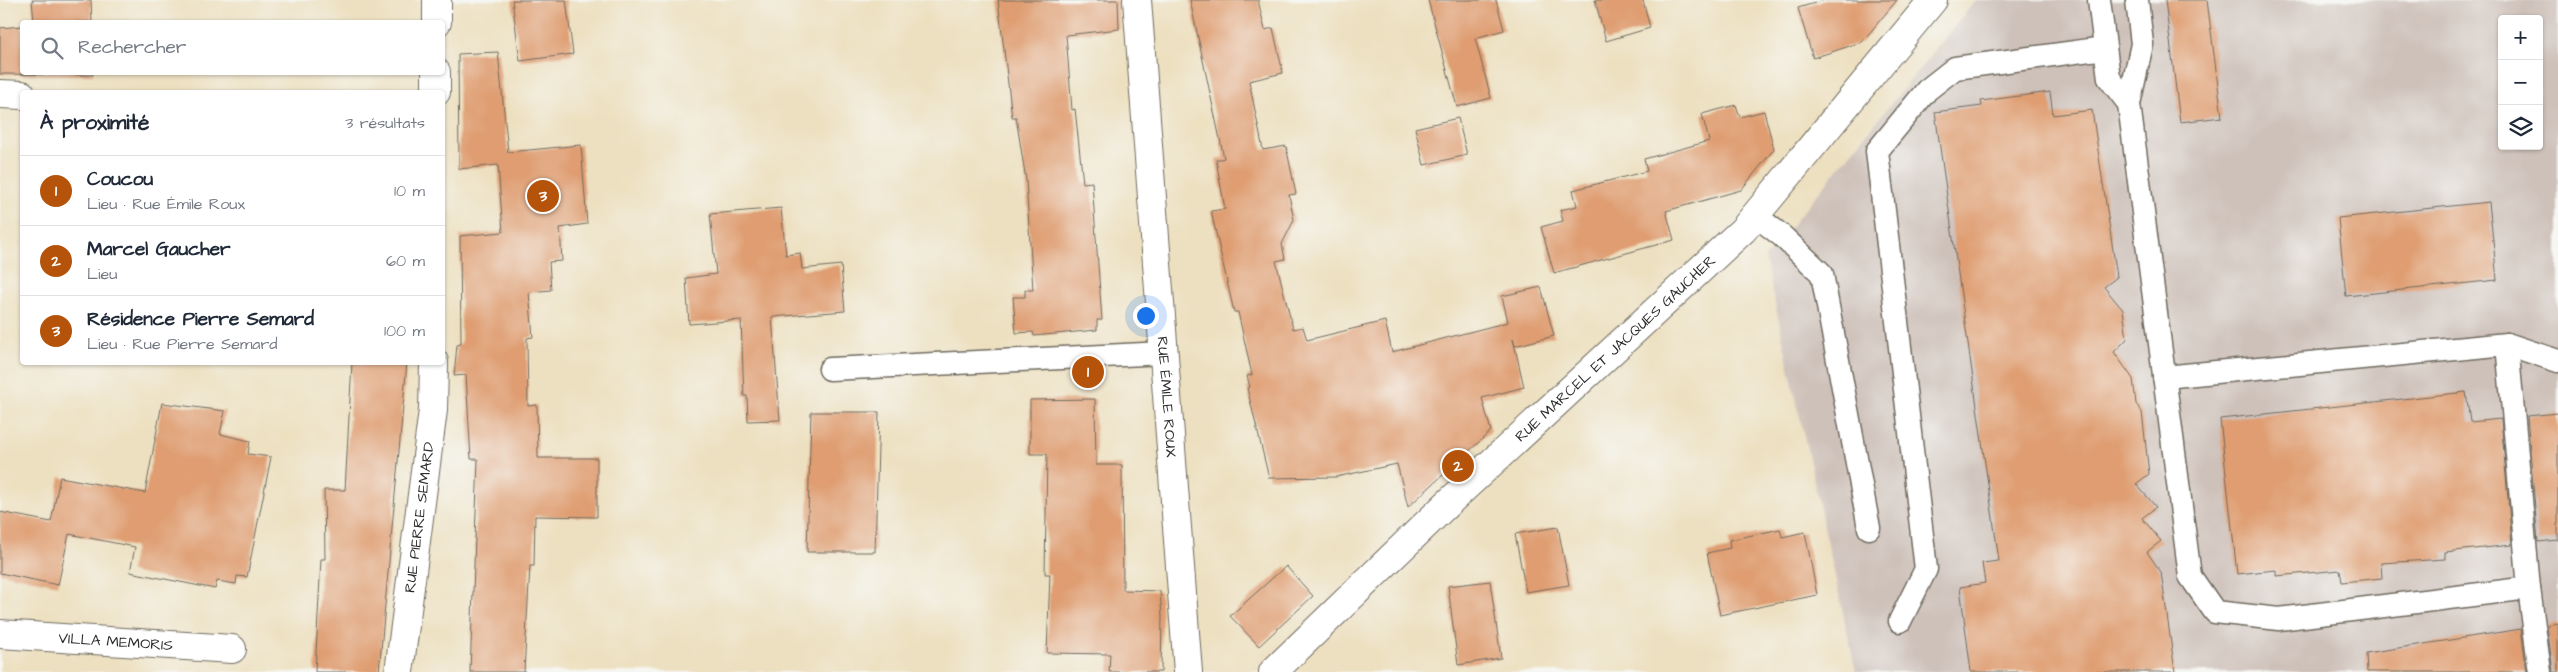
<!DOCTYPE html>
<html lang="fr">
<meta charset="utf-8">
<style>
body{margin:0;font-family:"Architects Daughter",sans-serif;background:#f2f2f3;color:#1f2937}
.controls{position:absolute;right:15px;top:15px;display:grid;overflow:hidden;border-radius:5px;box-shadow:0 1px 4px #0004}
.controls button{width:45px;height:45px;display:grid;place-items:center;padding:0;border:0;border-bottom:1px solid #e0e1e3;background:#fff;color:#1f2937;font:25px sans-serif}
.you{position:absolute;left:1145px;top:315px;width:18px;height:18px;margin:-12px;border:4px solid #fff;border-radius:50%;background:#1a73e8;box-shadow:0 0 0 8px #1a73e833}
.badge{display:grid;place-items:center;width:32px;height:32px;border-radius:50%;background:#b45309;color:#fff;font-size:16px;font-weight:700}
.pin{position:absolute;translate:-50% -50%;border:2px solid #fff;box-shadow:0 1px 5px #0006}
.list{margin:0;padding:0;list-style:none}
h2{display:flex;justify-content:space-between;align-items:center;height:65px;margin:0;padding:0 20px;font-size:21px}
h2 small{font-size:16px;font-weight:400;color:#747a83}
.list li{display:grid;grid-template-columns:32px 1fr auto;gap:15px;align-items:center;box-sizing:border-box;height:70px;padding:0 20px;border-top:1px solid #e0e1e3}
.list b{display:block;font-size:19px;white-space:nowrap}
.list p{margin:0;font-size:16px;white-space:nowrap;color:#747a83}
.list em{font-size:16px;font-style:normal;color:#747a83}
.icon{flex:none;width:28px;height:28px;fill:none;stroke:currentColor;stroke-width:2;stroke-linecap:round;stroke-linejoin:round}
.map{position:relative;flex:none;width:2558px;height:672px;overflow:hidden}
.search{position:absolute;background:#fff;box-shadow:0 1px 4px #0004;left:20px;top:20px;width:425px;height:55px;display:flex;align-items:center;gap:12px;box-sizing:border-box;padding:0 18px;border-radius:5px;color:#747a83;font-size:19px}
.panel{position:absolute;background:#fff;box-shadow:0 1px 4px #0004;left:20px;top:90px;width:425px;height:275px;border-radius:5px}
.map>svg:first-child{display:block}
.industrial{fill:#cec1ba;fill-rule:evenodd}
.building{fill:#df9d71}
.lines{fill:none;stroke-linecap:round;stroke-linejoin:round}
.lane-casing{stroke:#6f6a5f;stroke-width:25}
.street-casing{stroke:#6f6a5f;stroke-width:30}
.lane{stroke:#fff;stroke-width:22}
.street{stroke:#fff;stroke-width:28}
.labels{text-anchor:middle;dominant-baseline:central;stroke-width:5;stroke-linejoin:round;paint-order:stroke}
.street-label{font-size:15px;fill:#2b2b2b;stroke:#f6f6f2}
</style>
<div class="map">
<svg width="2558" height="672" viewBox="0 0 2558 672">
<rect width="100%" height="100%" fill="#f6f6f2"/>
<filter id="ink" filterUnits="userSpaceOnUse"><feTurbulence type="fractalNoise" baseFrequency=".02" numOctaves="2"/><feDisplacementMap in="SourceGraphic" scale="10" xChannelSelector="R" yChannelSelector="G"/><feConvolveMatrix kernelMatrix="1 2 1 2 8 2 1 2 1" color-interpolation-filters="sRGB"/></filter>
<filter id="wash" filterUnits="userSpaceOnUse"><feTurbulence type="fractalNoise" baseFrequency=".0096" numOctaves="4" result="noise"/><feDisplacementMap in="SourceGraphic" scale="20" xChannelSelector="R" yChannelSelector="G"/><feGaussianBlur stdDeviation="1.12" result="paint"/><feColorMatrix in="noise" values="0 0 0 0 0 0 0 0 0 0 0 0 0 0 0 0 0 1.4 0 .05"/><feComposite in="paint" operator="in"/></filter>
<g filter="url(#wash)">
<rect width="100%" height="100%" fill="#ede0c0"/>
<path class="industrial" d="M1976 0H2558V672H1856L1765 258ZM2502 19H2539V146H2502Z"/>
<g id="blocks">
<g class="building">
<polygon points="32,0 91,0 92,22 34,22"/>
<polygon points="512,0 566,0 573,54 520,61"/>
<polygon points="998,0 1118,0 1119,29 1066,35 1072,110 1075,109 1083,183 1092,182 1102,320 1097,320 1097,330 1034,336 1033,332 1016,333 1013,297 1025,297 1025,290 1033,290 1026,180 1016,117 1012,117"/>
<polygon points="1190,0 1258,0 1265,30 1273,28 1283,73 1249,81 1263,150 1286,146 1296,194 1289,195 1294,220 1282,244 1285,259 1276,261 1293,329 1303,327 1307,340 1385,321 1392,352 1508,322 1502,296 1541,287 1554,336 1515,346 1513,339 1524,387 1482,398 1491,431 1408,507 1397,464 1336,477 1269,478 1247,388 1250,387 1247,376 1252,375 1238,312 1234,312 1211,211 1225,209 1216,160 1224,158"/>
<polygon points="1428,0 1496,0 1504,30 1475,38 1491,98 1457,107"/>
<polygon points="1595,0 1643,0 1650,28 1606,41"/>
<polygon points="1825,0 1897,0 1862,42 1813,58 1798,8"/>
<polygon points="2165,0 2207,0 2222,117 2180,122"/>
<polygon points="22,26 22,72 93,72 93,75 0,74 0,28"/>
<polygon points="498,52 508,152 581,145 587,224 560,228 562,261 549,262 551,290 529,292 533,337 527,338 528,406 537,405 538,458 597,458 597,517 535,516 534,566 530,566 524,672 470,672 478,459 471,459 466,375 454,376 457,345 461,344 460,236 503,232 498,165 459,169 458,54"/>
<polygon points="2050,92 2053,115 2092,110 2117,277 2104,287 2123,310 2127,339 2114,352 2133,379 2136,404 2142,412 2149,474 2136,484 2156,507 2142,518 2161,541 2147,552 2161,572 2175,672 1971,672 1960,587 1985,583 1982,563 1999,561 1935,112 1982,106 1981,101"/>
<polygon points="1736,105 1740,117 1764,111 1774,149 1741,190 1666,211 1674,240 1554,273 1541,227 1563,221 1560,210 1577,206 1573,190 1647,171 1644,159 1709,141 1702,114"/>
<polygon points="1458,118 1467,155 1424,165 1415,128"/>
<polygon points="2489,202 2497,280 2346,296 2338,218"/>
<polygon points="781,208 786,255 800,253 802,269 841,265 845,311 772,317 780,420 748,421 747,396 744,396 741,320 689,324 686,278 716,274 710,214"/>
<polygon points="352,362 407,362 379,672 315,672 321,559 325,559 324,490 345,490"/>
<polygon points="2466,392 2470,422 2501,419 2512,545 2445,552 2445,559 2381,563 2382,578 2342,582 2340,570 2276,576 2276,570 2237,574 2220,419"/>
<polygon points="1095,399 1096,465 1122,465 1123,590 1160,591 1162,616 1161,672 1109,672 1110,654 1047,653 1050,574 1045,574 1047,454 1030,454 1030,400"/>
<polygon points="162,403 225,411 220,434 250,441 248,454 271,457 247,577 237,576 236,584 217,581 215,589 130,572 135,547 69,534 58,585 0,573 0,512 51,522 60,477 145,493"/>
<polygon points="811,412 879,412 875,552 807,552"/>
<polygon points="2558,413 2558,540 2538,542 2527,416"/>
<polygon points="1558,527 1569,585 1526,592 1515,534"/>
<polygon points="1780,529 1782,537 1805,532 1817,595 1720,615 1707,553 1730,548 1729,540"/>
<polygon points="1286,566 1313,596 1259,646 1230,616"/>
<polygon points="1490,581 1501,658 1458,665 1448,586"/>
<polygon points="2558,623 2558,672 2553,672 2547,625"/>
<polygon points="2521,629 2527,672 2367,672 2366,653"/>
</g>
</g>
</g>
<g filter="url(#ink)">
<use href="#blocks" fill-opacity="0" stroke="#6f6a5f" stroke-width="1"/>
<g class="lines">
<g class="lane-casing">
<g id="lane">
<polyline points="2099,0 2109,78 2129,104"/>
<polyline points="2137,0 2142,44 2129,104 2190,576 2215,612 2279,619 2529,588"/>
<polyline points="1755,215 1782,236 1822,274 1869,528"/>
<polyline points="2507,344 2529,588 2540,672"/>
<polyline points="830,369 1165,353"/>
<polyline points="2164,377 2507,344 2558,361"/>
<polyline points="1900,621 1926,569 1877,151 1927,90 1955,68 2105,48"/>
</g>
</g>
<g class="street-casing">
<g id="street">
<path id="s1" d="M1137 0 1188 672"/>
<polyline points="437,22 437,0"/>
<polyline points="436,92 436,72"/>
<polyline points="0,94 22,95"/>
<path id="s2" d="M0 634 232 649"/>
<path id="s3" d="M399 672 433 410 434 362"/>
<path id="s4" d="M1273 672 1447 504 1743 230 1933 0"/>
</g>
</g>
<use href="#lane" class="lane"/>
<use href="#street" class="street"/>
</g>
</g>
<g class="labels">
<g class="street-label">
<text stroke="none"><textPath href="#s4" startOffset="471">RUE MARCEL ET JACQUES GAUCHER</textPath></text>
<text stroke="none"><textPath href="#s1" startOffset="398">RUE ÉMILE ROUX</textPath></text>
<text stroke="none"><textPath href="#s3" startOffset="156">RUE PIERRE SEMARD</textPath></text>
<text stroke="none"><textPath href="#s2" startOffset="116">VILLA MEMORIS</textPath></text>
</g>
</g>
</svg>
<div class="controls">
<button>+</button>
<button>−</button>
<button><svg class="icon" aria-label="layers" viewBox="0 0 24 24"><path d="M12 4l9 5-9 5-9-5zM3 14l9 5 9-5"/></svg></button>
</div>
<div class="you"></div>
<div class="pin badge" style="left:1088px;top:372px">1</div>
<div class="pin badge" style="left:1458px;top:466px">2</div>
<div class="pin badge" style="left:543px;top:196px">3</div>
<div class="search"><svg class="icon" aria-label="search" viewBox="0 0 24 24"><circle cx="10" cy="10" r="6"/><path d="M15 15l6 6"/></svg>Rechercher</div>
<section class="panel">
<h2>À proximité<small>3 résultats</small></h2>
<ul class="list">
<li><span class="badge">1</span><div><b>Coucou</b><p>Lieu · Rue Émile Roux</p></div><em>10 m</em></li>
<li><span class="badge">2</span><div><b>Marcel Gaucher</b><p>Lieu</p></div><em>60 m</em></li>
<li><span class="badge">3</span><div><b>Résidence Pierre Semard</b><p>Lieu · Rue Pierre Semard</p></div><em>100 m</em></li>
</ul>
</section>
</div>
